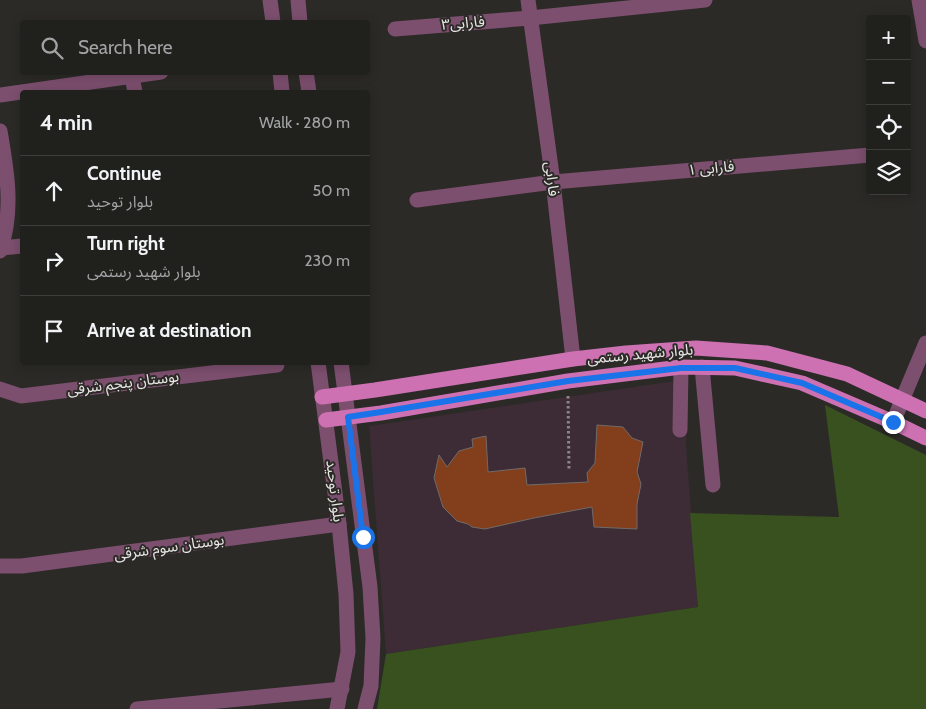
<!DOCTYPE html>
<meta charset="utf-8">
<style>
body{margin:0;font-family:Cabin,"Noto Sans Arabic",sans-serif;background:#2d2d2a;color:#f1f3f6}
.controls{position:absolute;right:15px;top:15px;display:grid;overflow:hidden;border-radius:5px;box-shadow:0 2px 12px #0003}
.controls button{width:45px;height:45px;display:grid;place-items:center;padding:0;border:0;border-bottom:1px solid #3d3e3b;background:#20201d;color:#f1f3f6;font:25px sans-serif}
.stop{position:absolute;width:15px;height:15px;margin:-11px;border:4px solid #1a73e8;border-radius:50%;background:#fff}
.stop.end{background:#1a73e8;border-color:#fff;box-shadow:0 1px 5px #0008}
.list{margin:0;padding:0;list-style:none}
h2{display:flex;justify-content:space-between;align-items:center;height:65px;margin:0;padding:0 20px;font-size:21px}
h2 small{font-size:16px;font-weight:400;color:#a2a3a4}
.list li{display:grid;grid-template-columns:32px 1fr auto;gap:15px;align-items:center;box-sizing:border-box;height:70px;padding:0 20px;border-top:1px solid #3d3e3b}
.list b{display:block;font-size:19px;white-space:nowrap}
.list p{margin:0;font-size:16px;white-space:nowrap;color:#a2a3a4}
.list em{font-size:16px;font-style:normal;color:#a2a3a4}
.icon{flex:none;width:28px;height:28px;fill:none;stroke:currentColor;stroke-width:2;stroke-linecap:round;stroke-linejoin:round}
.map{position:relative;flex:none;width:926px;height:709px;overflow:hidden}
.search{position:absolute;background:#20201d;box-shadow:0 2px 12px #0003;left:20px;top:20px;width:350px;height:55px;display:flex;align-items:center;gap:12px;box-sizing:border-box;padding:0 18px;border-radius:5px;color:#a2a3a4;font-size:19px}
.panel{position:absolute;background:#20201d;box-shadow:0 2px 12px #0003;left:20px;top:90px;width:350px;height:275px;border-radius:5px}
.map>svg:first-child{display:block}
.medical{fill:#3d2b35}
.green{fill:#38511f}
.building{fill:#833f1c;stroke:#6f6b69}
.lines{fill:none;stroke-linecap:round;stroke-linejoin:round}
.path{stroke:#888785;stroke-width:3;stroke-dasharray:2.5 2.5;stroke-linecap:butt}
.minor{stroke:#7c4f6e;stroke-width:15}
.major{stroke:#cd71b2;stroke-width:15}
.route{stroke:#1a73e8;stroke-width:6}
.labels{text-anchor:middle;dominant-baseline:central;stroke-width:4;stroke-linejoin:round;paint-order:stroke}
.street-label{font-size:15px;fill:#e8e7e5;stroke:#2b2a27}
</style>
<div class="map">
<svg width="926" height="709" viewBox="0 0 926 709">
<rect width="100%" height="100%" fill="#2b2a27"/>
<polygon class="medical" points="688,379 686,445 698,607 386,654 369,426"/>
<polygon class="green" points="825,405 926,455 926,709 377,709 386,654 698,607 690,513 839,517"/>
<polygon class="building" points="597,425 623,427 632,438 643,442 637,472 641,484 637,504 637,529 594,527 592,507 534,518 485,529 472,527 468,524 457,521 443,507 434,478 439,455 447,467 459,451 473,447 472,439 486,436 488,472 525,468 527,485 588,482 587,473 595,463"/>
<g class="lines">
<polyline class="path" points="568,396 569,470"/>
<g class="minor">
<polyline points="270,0 273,22"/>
<polyline points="298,0 300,22"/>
<polyline points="528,0 553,182 573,359"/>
<polyline points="919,0 926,41"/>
<polyline points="395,29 530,18 705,0"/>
<polyline points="280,72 282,92"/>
<polyline points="306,72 309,92"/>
<polyline points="132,77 135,92"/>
<polyline points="0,95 161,72"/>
<path d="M0 131C7 171 14 211 0 251"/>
<polyline points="417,200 553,182 870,155"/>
<polyline points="1,248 22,246"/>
<polyline points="318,362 339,524 346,594 348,652 337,709"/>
<polyline points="341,362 370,587 373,638 371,686 365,709"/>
<polyline points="702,367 713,485"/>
<polyline points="0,389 21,396 277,365"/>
<polyline points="893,422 926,343"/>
<polyline points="680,430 681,367"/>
<polyline points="0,566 22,566 339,524"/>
<polyline points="137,709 342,689"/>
</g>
<g class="major">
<polyline points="322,397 375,390 573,359 626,353 696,348 767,353 847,374 926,411"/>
<polyline points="326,420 381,413 568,381 681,367 735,368 802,383 893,422 926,438"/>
</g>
</g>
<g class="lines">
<polyline class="route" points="363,537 348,417 381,412 568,381 681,368 735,368 802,383 893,422"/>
</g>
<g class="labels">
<g class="street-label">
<text transform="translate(463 23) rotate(-5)">فارابی۳</text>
<text transform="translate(711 168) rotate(-5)">فارابی ۱</text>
<text transform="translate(552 179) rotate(83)">فارابی</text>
<text transform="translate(640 354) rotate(-5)">بلوار شهید رستمی</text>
<text transform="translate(123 383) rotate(-7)">بوستان پنجم شرقی</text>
<text transform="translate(335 491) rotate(83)">بلوار توحید</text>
<text transform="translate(169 547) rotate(-8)">بوستان سوم شرقی</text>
</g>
</g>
</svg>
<div class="controls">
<button>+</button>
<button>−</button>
<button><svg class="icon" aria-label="locate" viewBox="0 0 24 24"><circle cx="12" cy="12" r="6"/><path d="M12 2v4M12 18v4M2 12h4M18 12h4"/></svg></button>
<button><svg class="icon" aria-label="layers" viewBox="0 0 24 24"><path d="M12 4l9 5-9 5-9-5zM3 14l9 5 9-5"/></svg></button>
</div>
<div class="stop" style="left:363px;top:537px"></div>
<div class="stop end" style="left:893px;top:422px"></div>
<div class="search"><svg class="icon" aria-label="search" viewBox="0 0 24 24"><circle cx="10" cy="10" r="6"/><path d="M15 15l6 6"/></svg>Search here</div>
<section class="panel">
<h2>4 min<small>Walk · 280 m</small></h2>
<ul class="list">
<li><svg class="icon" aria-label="ahead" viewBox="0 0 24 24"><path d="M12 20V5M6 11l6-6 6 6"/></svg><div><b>Continue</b><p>بلوار توحید</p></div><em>50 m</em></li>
<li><svg class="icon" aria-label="right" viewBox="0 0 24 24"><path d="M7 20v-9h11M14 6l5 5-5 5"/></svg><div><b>Turn right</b><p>بلوار شهید رستمی</p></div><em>230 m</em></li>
<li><svg class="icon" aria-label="arrive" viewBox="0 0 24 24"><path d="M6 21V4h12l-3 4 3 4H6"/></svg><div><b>Arrive at destination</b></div></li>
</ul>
</section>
</div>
